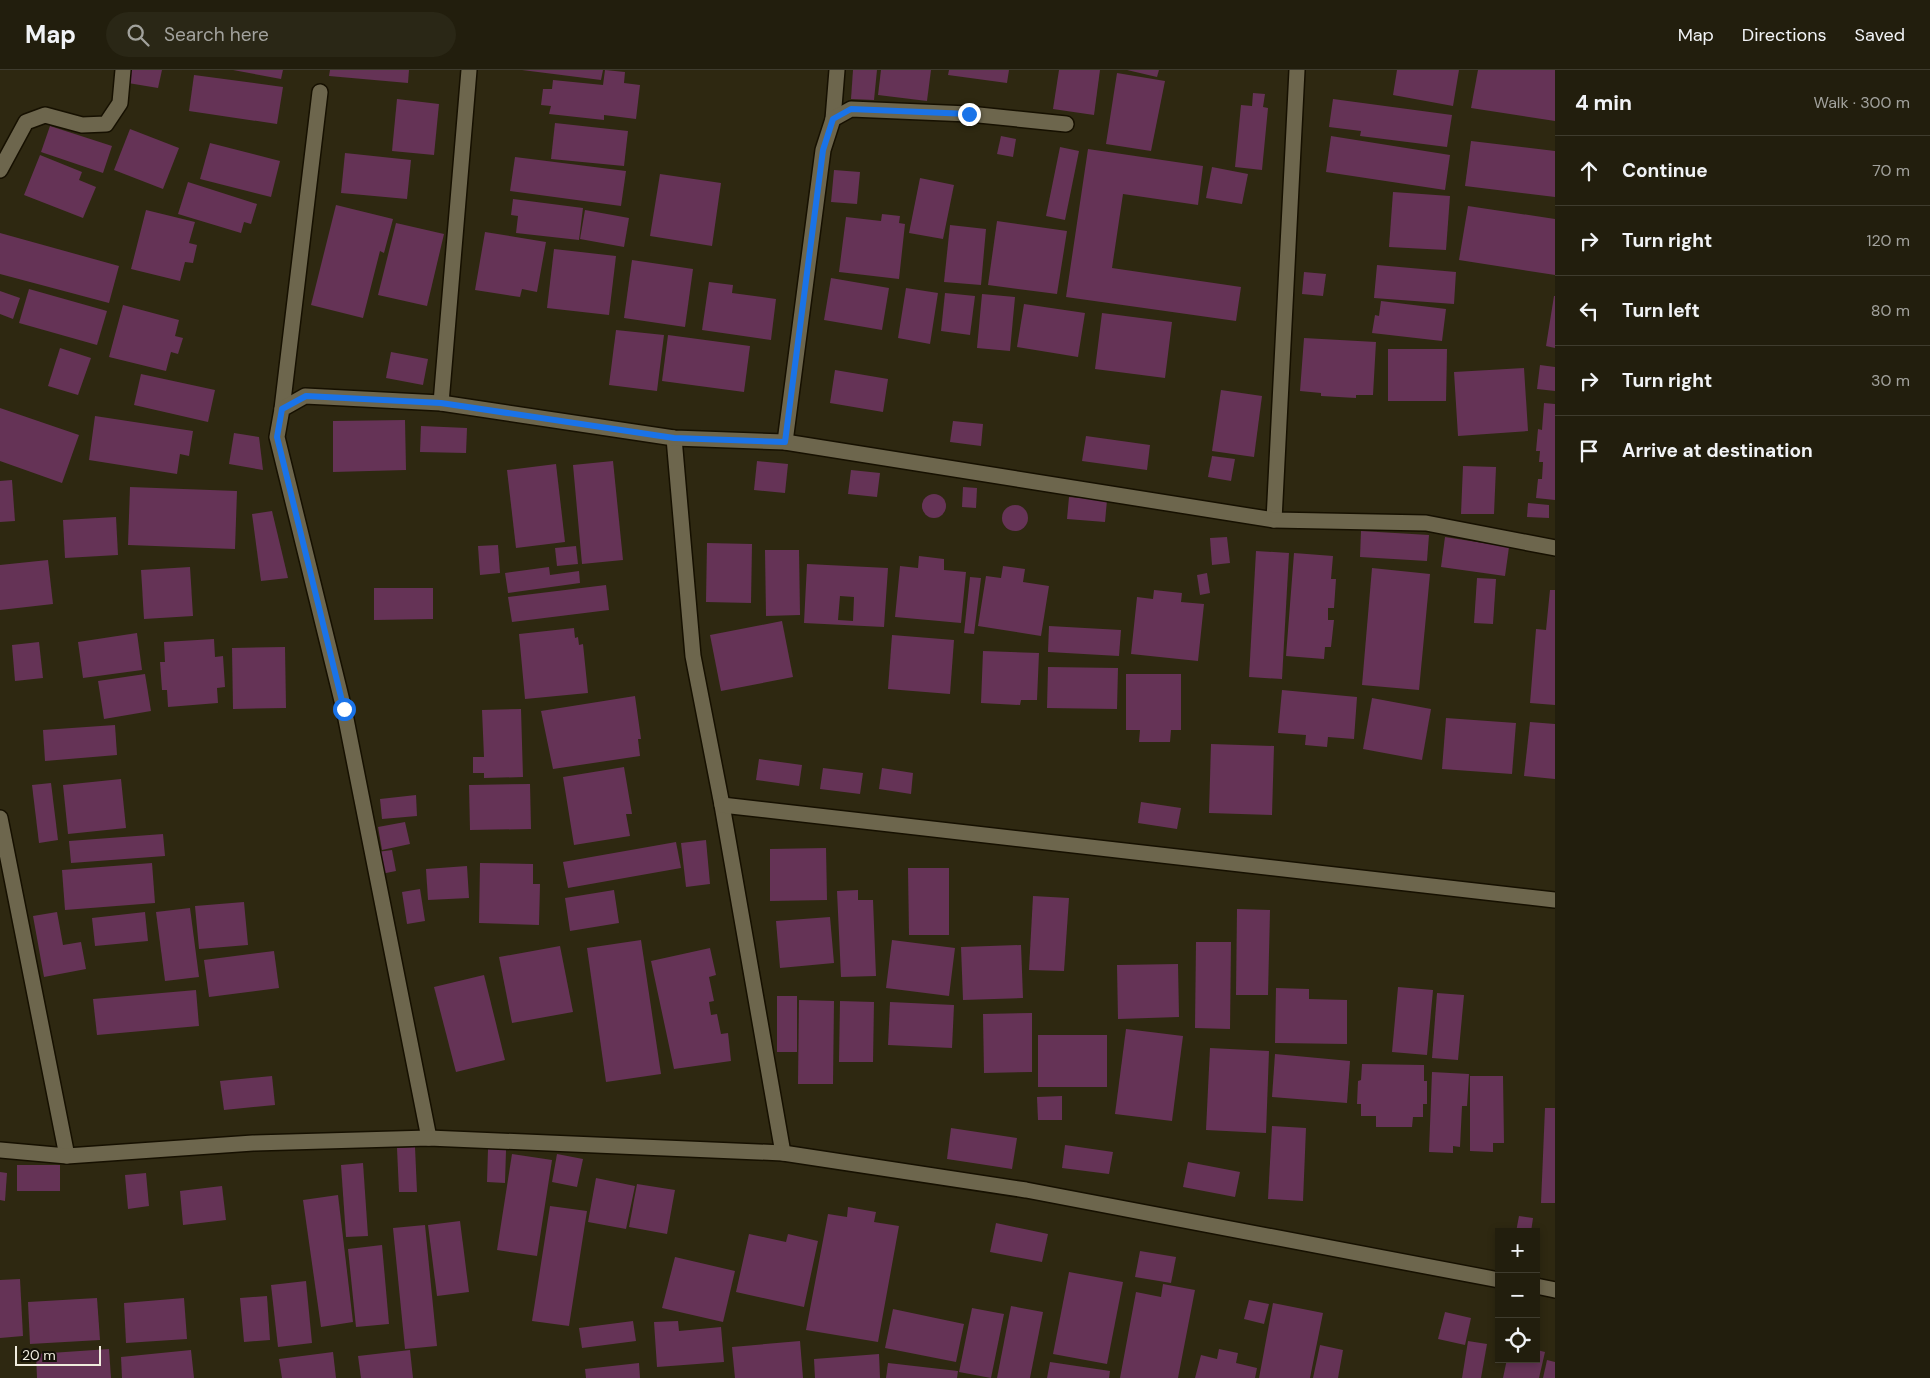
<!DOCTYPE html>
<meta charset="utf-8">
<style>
body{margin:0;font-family:"DM Sans",sans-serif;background:#2a2716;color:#f1f3f6}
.controls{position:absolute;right:15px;bottom:15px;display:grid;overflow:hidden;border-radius:0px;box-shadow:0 2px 8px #0003}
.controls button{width:45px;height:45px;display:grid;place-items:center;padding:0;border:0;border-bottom:1px solid #3f3c2e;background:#221e0d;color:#f1f3f6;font:25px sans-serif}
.scale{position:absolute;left:15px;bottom:12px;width:86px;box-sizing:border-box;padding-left:5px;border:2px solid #f0ecde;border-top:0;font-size:14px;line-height:18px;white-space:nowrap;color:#f0ecde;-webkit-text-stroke:4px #141107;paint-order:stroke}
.stop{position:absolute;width:15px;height:15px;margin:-11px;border:4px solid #1a73e8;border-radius:50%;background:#fff}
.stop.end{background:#1a73e8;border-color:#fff;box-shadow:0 1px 5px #0008}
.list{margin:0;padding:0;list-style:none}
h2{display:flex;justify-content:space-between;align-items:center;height:65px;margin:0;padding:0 20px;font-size:21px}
h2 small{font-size:16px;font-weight:400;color:#a2a29d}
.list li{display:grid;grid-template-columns:32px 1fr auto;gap:15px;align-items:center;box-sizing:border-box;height:70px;padding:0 20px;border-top:1px solid #3f3c2e}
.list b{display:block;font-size:19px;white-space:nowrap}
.list em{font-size:16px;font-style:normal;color:#a2a29d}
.icon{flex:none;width:28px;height:28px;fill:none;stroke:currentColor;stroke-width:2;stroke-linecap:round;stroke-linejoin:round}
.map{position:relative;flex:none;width:1555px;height:1308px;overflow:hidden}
header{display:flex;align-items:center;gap:30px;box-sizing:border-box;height:70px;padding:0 25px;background:#221e0d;border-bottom:1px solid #3f3c2e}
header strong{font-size:24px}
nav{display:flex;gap:28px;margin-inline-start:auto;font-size:18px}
.search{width:350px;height:45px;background:#2a2716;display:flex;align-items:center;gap:12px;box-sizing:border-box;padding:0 18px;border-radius:28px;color:#a2a29d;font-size:19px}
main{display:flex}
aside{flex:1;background:#221e0d}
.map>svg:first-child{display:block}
.building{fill:#653356;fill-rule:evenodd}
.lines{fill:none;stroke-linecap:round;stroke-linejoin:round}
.minor-casing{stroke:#161000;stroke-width:18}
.minor{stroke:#6d664d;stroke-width:15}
.route{stroke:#1a73e8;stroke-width:6}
</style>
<header>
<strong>Map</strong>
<div class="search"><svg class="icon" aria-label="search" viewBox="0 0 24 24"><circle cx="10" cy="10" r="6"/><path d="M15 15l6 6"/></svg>Search here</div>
<nav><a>Map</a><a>Directions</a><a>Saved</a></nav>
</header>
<main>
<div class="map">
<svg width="1555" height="1308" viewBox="0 0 1555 1308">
<rect width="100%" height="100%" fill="#2e2811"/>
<g class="building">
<polygon points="130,0 162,0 158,18 128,13"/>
<polygon points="233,0 283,0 281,9"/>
<polygon points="330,0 409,0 408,13 329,6"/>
<polygon points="522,0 603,0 601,10"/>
<polygon points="605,0 625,2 624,13 640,15 636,49 604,45 604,50 549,44 551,36 541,35 543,19 552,19 553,10 603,15"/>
<polygon points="853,0 877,0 874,30 851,29"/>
<polygon points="881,0 931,0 927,31 878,25"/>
<polygon points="949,0 1009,0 1007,13 948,5"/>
<polygon points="1059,0 1100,0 1094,45 1053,39"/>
<polygon points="1127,0 1159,0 1157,7"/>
<polygon points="1397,0 1459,0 1453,36 1393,25"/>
<polygon points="1478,0 1555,0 1555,51 1471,38"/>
<polygon points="1117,3 1165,11 1151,81 1106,74"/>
<polygon points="194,5 283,17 277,54 189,41"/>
<polygon points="1253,23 1265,24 1263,37 1268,38 1262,100 1235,97 1241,35 1252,36"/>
<polygon points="397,29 439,34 434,85 392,81"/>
<polygon points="1333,29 1452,45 1447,77 1360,66 1361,61 1329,57"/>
<polygon points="555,53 628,61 624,96 551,89"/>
<polygon points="50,56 112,76 103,103 41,82"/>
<polygon points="130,59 179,78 163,119 114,100"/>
<polygon points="1001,66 1016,69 1013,87 997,84"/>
<polygon points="1331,66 1450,85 1445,120 1326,102"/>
<polygon points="1471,71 1555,81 1555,127 1465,116"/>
<polygon points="210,73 280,91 271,127 200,109"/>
<polygon points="1060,77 1079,81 1065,150 1046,146"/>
<polygon points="1088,79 1203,96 1198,135 1123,124 1112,198 1241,217 1236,251 1066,227"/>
<polygon points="345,83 411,90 407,129 341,123"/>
<polygon points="40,85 82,102 79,110 96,117 83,148 24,125"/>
<polygon points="515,87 626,101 621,136 510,121"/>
<polygon points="1212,97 1248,104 1242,134 1206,128"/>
<polygon points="834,100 860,102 857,134 831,132"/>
<polygon points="660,104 721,113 712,176 650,166"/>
<polygon points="920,108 954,115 943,169 909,163"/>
<polygon points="188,112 257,134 251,154 244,152 241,163 178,144"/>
<polygon points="1393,122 1450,126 1446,180 1389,177"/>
<polygon points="513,129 583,138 579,170 516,163 518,146 511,145"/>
<polygon points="336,135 393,149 384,183 380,181 363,248 311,235"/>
<polygon points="1468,136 1555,149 1555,205 1459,190"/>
<polygon points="146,140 195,152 189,173 197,175 193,193 185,192 180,211 131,199"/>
<polygon points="585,140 629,148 624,177 580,169"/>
<polygon points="882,144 900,146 899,153 905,154 899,209 839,202 846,147 881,151"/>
<polygon points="997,151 1067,161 1057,224 988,215"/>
<polygon points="396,153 444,164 427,236 378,225"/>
<polygon points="950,155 986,159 981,215 944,212"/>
<polygon points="485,162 546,172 537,222 522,219 520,227 475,220"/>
<polygon points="0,163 119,196 109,233 0,204"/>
<polygon points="554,179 616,186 609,245 547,238"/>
<polygon points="632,190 693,199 685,257 624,248"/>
<polygon points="1377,195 1456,202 1454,234 1374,228"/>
<polygon points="1304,202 1326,204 1323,226 1302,224"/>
<polygon points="831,208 889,218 882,260 824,250"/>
<polygon points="709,212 733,215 732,223 776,229 771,270 702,260"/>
<polygon points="906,218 938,223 930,274 898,268"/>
<polygon points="29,219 107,241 97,275 19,253"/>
<polygon points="0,221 20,228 13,249 0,244"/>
<polygon points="945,223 975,226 970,265 941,261"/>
<polygon points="982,224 1015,227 1010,281 977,278"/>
<polygon points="1554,226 1555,226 1555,278 1546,276"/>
<polygon points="1381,231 1446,239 1442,271 1372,263 1375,245 1379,246"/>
<polygon points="1024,234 1085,243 1078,287 1017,277"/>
<polygon points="123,235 179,250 175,266 183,268 178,284 171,282 166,301 109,287"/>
<polygon points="1102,243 1172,252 1165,308 1095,299"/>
<polygon points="616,260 664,265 657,321 609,315"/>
<polygon points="668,265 750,276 744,322 662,311"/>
<polygon points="1304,268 1376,272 1373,325 1356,325 1356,328 1321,326 1321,323 1300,321"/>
<polygon points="60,278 91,288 78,325 48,316"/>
<polygon points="1388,279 1447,279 1446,331 1388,331"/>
<polygon points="391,282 428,289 423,315 386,308"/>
<polygon points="1540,295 1555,297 1555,321 1537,319"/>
<polygon points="1524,298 1528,361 1458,366 1454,302"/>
<polygon points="835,300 888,309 883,342 830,333"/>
<polygon points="141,304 215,320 208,352 134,335"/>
<polygon points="1221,320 1262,326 1254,387 1212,381"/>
<polygon points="1544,333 1555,334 1555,430 1536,428 1538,409 1542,409 1543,392 1539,392 1540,381 1536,381 1538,359 1542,360"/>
<polygon points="0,338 79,365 62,413 0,391"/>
<polygon points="95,346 193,361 189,386 180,384 177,404 89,390"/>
<polygon points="405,350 406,400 333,402 333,351"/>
<polygon points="953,351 983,354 981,376 950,372"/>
<polygon points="421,356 467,358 466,383 420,382"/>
<polygon points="234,363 259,367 263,400 229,394"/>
<polygon points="1086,366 1150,375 1147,400 1082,391"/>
<polygon points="1212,386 1235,389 1231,411 1208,407"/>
<polygon points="613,391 623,490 582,494 573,395"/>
<polygon points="757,391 788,394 785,423 754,420"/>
<polygon points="556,394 565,472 516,478 507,400"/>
<polygon points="1463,396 1496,397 1494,444 1461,444"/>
<polygon points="851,400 880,403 877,427 848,424"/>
<polygon points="12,410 15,451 0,452 0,411"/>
<polygon points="130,417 237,421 235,479 128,475"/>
<polygon points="963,417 977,418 976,438 962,437"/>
<circle cx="934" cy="436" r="12"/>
<polygon points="1069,427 1107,430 1105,452 1067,449"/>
<polygon points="1528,433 1549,435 1549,448 1527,447"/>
<circle cx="1015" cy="448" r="13"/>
<polygon points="272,441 288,508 261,511 252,444"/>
<polygon points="116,447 118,485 65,488 63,450"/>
<polygon points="1361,461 1429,465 1427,491 1360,487"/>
<polygon points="1227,467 1230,493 1212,495 1210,468"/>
<polygon points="1445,467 1509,477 1505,506 1441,497"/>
<polygon points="707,473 752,474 751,533 706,532"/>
<polygon points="498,475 500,503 480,505 478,476"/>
<polygon points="576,476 578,494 557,496 555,478"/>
<polygon points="765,480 799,480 800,545 766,546"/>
<polygon points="1256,481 1289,483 1282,609 1249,607"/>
<polygon points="1294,483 1333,486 1331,509 1336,509 1334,538 1328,538 1328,550 1334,550 1331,577 1325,577 1324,589 1286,586"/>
<polygon points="919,486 944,489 944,500 966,502 961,553 895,547 900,496 918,498"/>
<polygon points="48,490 53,534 0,540 0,495"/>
<path d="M807 494 888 498 884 557 804 553ZM840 526 854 527 853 551 838 550Z"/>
<polygon points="1003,496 1025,499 1023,512 1049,516 1041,566 978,556 986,506 1001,508"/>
<polygon points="190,497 193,546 144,549 141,500"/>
<polygon points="549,497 550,505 579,501 580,513 508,523 505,503"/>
<polygon points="1372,498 1430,504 1419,620 1362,615"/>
<polygon points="1207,503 1210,523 1200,525 1197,505"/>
<polygon points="970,507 981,508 974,564 964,563"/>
<polygon points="1477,508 1496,509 1493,554 1474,553"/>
<polygon points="606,515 609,540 512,552 508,527"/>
<polygon points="374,518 433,518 433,549 374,550"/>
<polygon points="1154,520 1182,523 1181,532 1204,534 1198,591 1131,584 1137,527 1153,529"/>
<polygon points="1550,520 1555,520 1555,635 1530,633 1536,559 1546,560"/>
<polygon points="782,551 793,607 721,621 710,565"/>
<polygon points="1049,556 1121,560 1119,586 1048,582"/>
<polygon points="574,558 575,568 578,567 579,575 583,574 588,623 525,629 519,564"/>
<polygon points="137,563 142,600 83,608 78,572"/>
<polygon points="892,565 954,570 950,624 888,619"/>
<polygon points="214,569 215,587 223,586 225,617 217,618 218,633 168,637 167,620 162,620 160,592 165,592 164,572"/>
<polygon points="39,572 43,608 15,611 12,575"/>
<polygon points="285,577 286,638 233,639 232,578"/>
<polygon points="983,581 1039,583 1037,630 1021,630 1020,635 981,633"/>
<polygon points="1048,597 1118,598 1117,639 1047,638"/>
<polygon points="145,604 151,641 104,649 98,611"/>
<polygon points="1126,604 1181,604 1181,660 1171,660 1170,672 1139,672 1140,660 1126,660"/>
<polygon points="1282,620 1357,627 1354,669 1328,667 1327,677 1305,675 1306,665 1278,663"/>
<polygon points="635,626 641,669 638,669 640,686 553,699 541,641"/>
<polygon points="1372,628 1431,639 1422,690 1363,679"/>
<polygon points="521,639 523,707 484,708 484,703 473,703 473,687 484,687 482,640"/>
<polygon points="1446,648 1516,653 1512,704 1442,699"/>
<polygon points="1530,652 1555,654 1555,709 1524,706"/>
<polygon points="115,655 117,685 45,691 43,660"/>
<polygon points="1211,674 1274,676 1272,745 1209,743"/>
<polygon points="759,689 802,695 799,716 756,710"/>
<polygon points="624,697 632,744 626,744 630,766 574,775 563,707"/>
<polygon points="823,698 863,703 860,724 820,719"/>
<polygon points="882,698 913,703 911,724 879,719"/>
<polygon points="121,709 126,758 68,764 63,715"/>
<polygon points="51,713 58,770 39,773 32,715"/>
<polygon points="530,714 531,759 470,760 469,715"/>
<polygon points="416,725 417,746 382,749 380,729"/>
<polygon points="1141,732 1181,738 1177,759 1138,753"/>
<polygon points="405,752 410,774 382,780 378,757"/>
<polygon points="163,764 165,786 71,793 69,771"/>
<polygon points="706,770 710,814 686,817 681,773"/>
<polygon points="676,772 681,798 568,818 563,792"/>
<polygon points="826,778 827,830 770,831 770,779"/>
<polygon points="392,780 396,801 381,804 377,782"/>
<polygon points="152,793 155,833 65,840 62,800"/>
<polygon points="480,793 533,794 533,814 540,814 539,855 479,853"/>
<polygon points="467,796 469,828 428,830 426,799"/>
<polygon points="908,798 949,798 949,865 909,865"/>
<polygon points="420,819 425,851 407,854 402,822"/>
<polygon points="614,820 619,853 570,861 565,828"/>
<polygon points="858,820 858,830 873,830 876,906 841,907 837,821"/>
<polygon points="1033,826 1069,828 1064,901 1029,900"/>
<polygon points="244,832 248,875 199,879 195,836"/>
<polygon points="190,838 199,907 165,911 156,842"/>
<polygon points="1237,839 1270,840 1268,925 1236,925"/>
<polygon points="57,842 63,875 81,872 86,899 44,907 33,846"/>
<polygon points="145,842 148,871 95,876 92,848"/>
<polygon points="830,847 834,893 780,898 776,851"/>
<polygon points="641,870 661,1004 606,1012 587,878"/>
<polygon points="892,870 955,878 949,926 886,918"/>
<polygon points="1196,872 1231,872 1230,959 1195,958"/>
<polygon points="1021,875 1023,928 963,930 961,877"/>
<polygon points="560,876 573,942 512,953 499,887"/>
<polygon points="710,878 716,905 709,907 714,931 709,932 711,945 717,944 721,964 728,963 731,991 674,999 651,891"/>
<polygon points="274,881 279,918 209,927 204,890"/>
<polygon points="1178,894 1179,947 1118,949 1117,895"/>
<polygon points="484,905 505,990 456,1002 434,917"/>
<polygon points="1398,917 1433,920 1427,985 1392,982"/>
<polygon points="1276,918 1309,919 1309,929 1347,930 1347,974 1275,973"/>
<polygon points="196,920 199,956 97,965 93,929"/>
<polygon points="1437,923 1464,925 1458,990 1432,988"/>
<rect x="777" y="926" width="20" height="56"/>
<polygon points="799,930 834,931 833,1014 798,1014"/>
<polygon points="840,931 874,932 873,992 839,992"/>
<polygon points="890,932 954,935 952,978 888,975"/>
<polygon points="1032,943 1032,1002 984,1003 983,944"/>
<polygon points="1126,959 1183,966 1172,1051 1115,1044"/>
<rect x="1038" y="965" width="69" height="52"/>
<polygon points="1210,978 1269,981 1266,1063 1206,1060"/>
<polygon points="1275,984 1350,991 1347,1033 1272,1027"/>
<polygon points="1362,994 1424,995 1424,1011 1427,1011 1427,1034 1423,1034 1423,1047 1413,1047 1412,1057 1376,1057 1376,1046 1361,1046 1361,1034 1357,1034 1358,1011 1361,1010"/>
<polygon points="1432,1002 1469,1004 1467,1036 1462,1036 1460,1077 1453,1076 1453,1083 1429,1082"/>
<polygon points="272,1006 275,1035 224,1040 220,1011"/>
<polygon points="1470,1006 1503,1006 1504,1073 1493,1073 1493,1082 1470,1081"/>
<polygon points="1062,1026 1062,1050 1038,1050 1037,1027"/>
<polygon points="1545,1038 1555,1038 1555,1133 1541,1133"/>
<polygon points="1272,1056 1306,1058 1303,1131 1268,1129"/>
<polygon points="951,1058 1017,1068 1012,1099 947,1089"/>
<polygon points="1065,1075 1113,1082 1109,1104 1062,1098"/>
<polygon points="415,1077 417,1122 399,1122 397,1078"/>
<polygon points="488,1079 506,1080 505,1113 487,1112"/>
<polygon points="512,1084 552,1090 537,1186 497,1180"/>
<polygon points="557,1084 583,1089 577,1117 552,1112"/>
<polygon points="1188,1092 1240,1102 1235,1127 1183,1117"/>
<polygon points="363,1093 368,1166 346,1167 341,1095"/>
<rect x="17" y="1095" width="43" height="26"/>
<polygon points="0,1102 7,1103 5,1131 0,1130"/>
<polygon points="146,1103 149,1136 128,1139 125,1105"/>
<polygon points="596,1108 635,1116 626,1159 588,1152"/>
<polygon points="637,1114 675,1120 667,1164 629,1157"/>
<polygon points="222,1116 226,1150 183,1155 180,1121"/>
<polygon points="338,1125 353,1252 321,1257 303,1130"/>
<polygon points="550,1136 587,1141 569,1256 532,1251"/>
<polygon points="848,1137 876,1142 874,1152 899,1156 878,1272 806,1260 828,1144 847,1147"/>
<polygon points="1519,1146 1533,1148 1531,1162 1516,1162"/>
<polygon points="460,1151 469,1222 437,1226 428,1155"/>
<polygon points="996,1153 1048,1164 1042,1192 990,1182"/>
<polygon points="425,1155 437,1276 405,1279 393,1158"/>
<polygon points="749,1164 786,1172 788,1164 818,1171 804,1237 736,1222"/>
<polygon points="382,1175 389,1254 356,1257 348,1179"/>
<polygon points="1140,1181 1176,1187 1171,1213 1135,1207"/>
<polygon points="675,1187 735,1201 723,1252 662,1238"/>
<polygon points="1069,1202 1123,1212 1107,1294 1053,1284"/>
<polygon points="20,1209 23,1266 0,1268 0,1210"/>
<polygon points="306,1211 312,1273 278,1277 271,1215"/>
<polygon points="1163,1214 1195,1220 1178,1308 1120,1308 1136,1222 1161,1227"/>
<polygon points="267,1226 270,1270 244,1272 240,1228"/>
<polygon points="97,1228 100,1270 30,1274 28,1232"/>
<polygon points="184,1228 187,1269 126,1273 124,1233"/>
<polygon points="1249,1230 1269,1234 1264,1254 1244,1249"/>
<polygon points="1273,1233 1323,1243 1310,1308 1259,1308"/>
<polygon points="1011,1236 1043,1242 1030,1308 997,1308"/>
<polygon points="972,1238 1004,1244 991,1308 959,1302"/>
<polygon points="893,1239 964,1254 956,1292 885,1278"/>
<polygon points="1445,1242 1471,1248 1465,1275 1438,1269"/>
<polygon points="633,1251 636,1271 582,1278 579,1258"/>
<polygon points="678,1251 679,1261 721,1257 724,1292 657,1297 654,1252"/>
<polygon points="800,1271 803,1308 735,1308 732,1277"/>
<polygon points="1468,1271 1487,1274 1481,1308 1462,1308"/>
<polygon points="1536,1273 1539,1273 1537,1280 1545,1282 1539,1308 1503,1308 1507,1289 1536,1289"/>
<polygon points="1320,1275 1343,1280 1338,1308 1313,1308"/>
<polygon points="109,1279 111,1308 37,1308 36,1284"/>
<polygon points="1219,1279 1238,1283 1236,1293 1257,1298 1255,1308 1195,1308 1201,1285 1217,1289"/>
<polygon points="191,1280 194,1308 122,1308 121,1287"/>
<polygon points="410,1280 413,1308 361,1308 358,1286"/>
<polygon points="333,1282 336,1308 282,1308 279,1289"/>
<polygon points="879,1284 880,1308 815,1308 814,1289"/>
<polygon points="1547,1290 1555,1292 1555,1308 1543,1308"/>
<polygon points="1050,1292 1110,1301 1109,1308 1047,1308"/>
<polygon points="639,1293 640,1308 586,1308 585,1299"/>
<polygon points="888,1293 958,1301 957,1308 886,1308"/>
</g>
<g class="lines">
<g class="minor-casing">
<g id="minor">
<polyline points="833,49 837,0"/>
<polyline points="0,100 26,52 45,45 82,55 106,54 120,33 123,0"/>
<polyline points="441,333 469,0"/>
<polyline points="282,339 320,22"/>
<polyline points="674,368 693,586 722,735 783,1083"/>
<polyline points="785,372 823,80 833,49 851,39 969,44 1066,54"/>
<polyline points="1274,450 1297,0"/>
<polyline points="722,735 1555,830"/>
<polyline points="0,748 67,1086"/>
<polyline points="429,1068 344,639 277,367 282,339 305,326 441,333 674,368 785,372 1274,450 1426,453 1555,478"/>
<polyline points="0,1080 67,1086 253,1073 429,1068 783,1083 1026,1120 1499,1210"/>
<polyline points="1536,1216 1555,1220"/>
</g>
</g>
<use href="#minor" class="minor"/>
</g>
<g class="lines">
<polyline class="route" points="344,639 277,367 282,339 306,326 441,333 674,368 785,372 823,80 833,49 851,39 969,44"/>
</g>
</svg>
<div class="controls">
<button>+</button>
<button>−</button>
<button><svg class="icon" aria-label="locate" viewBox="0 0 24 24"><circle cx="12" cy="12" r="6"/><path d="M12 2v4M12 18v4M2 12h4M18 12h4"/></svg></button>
</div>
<div class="scale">20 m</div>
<div class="stop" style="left:344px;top:639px"></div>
<div class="stop end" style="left:969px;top:44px"></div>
</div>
<aside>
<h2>4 min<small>Walk · 300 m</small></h2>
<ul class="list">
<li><svg class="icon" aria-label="ahead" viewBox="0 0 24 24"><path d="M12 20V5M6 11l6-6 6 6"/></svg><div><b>Continue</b></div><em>70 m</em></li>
<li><svg class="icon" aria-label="right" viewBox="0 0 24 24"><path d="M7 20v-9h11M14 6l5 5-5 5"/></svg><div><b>Turn right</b></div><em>120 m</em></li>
<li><svg class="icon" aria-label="left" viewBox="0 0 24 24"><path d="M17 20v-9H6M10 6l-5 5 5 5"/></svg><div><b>Turn left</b></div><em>80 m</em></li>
<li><svg class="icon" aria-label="right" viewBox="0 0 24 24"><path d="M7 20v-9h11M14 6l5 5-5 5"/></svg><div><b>Turn right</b></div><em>30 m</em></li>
<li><svg class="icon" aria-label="arrive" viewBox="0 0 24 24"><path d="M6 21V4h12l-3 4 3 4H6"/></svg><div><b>Arrive at destination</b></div></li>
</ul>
</aside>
</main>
